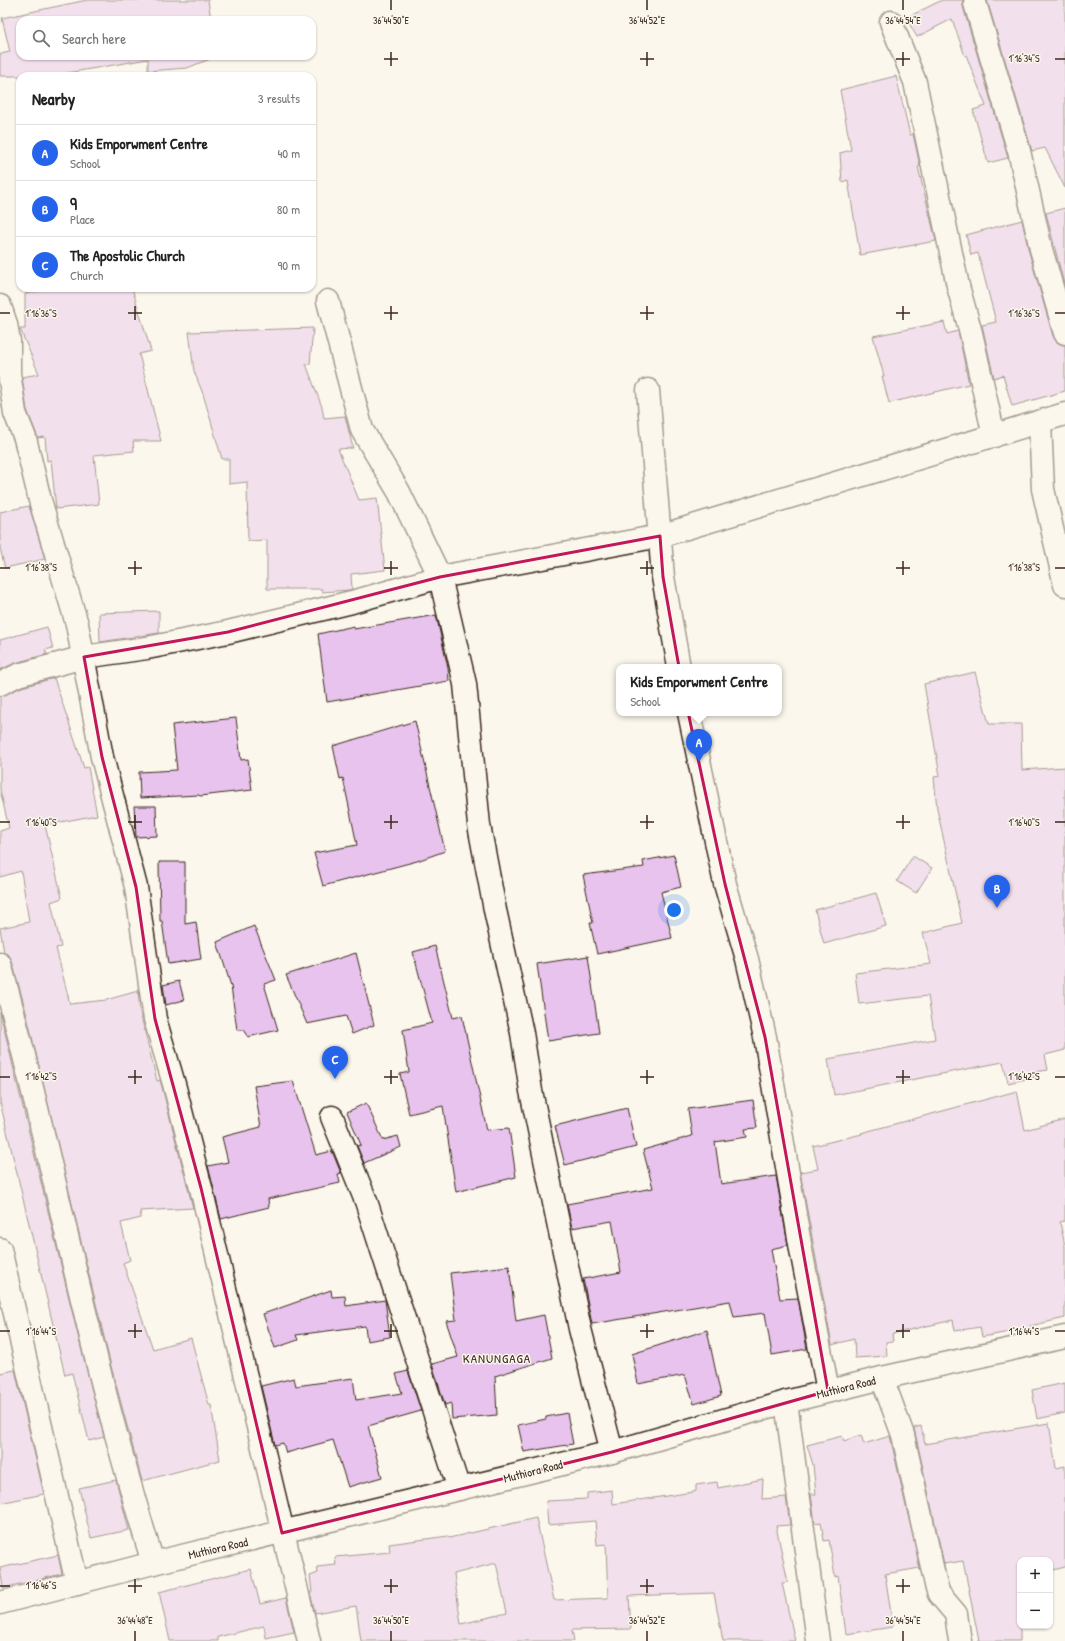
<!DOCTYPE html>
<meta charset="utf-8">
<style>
body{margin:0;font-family:"Patrick Hand",sans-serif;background:#f6f6f6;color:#222}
.controls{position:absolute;right:12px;bottom:12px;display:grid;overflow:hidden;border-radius:8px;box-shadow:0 1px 3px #0004}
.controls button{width:36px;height:36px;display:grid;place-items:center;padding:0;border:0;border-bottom:1px solid #e0e0e0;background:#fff;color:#222;font:20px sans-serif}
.you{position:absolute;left:674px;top:910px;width:14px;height:14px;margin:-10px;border:3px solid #fff;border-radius:50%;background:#1a73e8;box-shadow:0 0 0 6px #1a73e833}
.badge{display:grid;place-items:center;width:26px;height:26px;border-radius:50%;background:#2563eb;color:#fff;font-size:13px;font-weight:700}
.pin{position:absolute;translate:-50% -33px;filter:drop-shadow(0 1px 2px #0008)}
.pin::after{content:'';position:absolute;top:21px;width:14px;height:12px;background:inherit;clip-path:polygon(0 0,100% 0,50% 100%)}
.popup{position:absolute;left:616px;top:664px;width:166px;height:52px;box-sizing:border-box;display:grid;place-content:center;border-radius:8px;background:#fff;filter:drop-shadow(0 1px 3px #0005);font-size:13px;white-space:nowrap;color:#767676}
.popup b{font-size:15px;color:#222}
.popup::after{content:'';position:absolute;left:50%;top:100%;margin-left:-8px;border:8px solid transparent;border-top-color:#fff}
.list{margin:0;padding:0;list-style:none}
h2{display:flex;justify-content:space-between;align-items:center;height:52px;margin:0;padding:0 16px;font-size:17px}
h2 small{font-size:13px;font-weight:400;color:#767676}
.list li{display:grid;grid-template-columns:26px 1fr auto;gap:12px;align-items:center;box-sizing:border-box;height:56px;padding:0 16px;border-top:1px solid #e0e0e0}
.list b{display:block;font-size:15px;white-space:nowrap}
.list p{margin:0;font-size:13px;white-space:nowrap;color:#767676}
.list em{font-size:13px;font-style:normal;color:#767676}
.icon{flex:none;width:22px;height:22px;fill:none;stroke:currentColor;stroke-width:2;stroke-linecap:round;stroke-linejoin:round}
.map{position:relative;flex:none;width:1065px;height:1641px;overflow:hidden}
.search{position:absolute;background:#fff;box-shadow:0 1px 3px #0004;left:16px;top:16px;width:300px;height:44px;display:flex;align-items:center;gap:10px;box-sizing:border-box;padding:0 14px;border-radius:12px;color:#767676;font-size:15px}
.panel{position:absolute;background:#fff;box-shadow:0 1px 3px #0004;left:16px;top:72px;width:300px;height:220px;border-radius:12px}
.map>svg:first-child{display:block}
.building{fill:#e8c3ee;stroke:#3b2a1e;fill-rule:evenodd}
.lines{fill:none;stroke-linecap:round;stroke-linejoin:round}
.minor-casing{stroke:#3b2a1e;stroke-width:25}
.minor{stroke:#fbf7ec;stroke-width:22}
.marked{fill:none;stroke:#c2185b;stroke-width:3;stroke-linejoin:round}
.ticks{fill:none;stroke:#3b2a1e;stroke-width:1.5}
.labels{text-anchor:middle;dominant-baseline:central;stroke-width:3;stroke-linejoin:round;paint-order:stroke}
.street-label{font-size:12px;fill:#3b2a1e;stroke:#fbf7ec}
.neighbourhood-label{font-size:13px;letter-spacing:1px;fill:#3b2a1e;stroke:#fbf7ec}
.ticks-label{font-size:10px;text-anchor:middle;fill:#3b2a1e;stroke:#fbf7ec;stroke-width:3;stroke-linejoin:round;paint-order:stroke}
</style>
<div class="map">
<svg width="1065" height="1641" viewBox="0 0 1065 1641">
<rect width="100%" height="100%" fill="#fbf7ec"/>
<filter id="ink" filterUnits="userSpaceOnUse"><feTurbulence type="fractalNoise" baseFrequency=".025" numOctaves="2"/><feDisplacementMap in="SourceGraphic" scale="8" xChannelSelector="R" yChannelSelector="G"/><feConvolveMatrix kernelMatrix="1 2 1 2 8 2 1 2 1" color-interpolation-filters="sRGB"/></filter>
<g filter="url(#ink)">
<g class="building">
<polygon points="87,0 208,0 211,20 20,20 20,56 215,57 187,68 148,71 148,59 50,76 0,76 0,54 10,52 2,18"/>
<polygon points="942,0 963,0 963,7 1008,158 988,163 973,110 986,106 966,55 965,56 952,19 917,37 906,18"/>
<polygon points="987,0 1065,0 1065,188 1045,148 1032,151"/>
<polygon points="896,76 910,135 913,134 920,166 918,167 936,241 860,255 848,180 842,182 840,153 851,150 840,90"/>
<polygon points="1065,208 1065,288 1046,213"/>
<polygon points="1022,220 1029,252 1053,336 1057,342 1065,345 1065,391 1012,406 1003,375 994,378 982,325 996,322 978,253 971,255 966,235"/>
<polygon points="54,288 132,288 151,351 139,354 161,441 133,441 134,451 94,455 99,504 56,509 51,460 47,461 45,437 38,438 27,410 22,377 39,374 20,329 25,329 25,294"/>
<polygon points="944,322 947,334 958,331 969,384 889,403 882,376 884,376 873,336"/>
<polygon points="313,328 310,364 306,364 322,407 324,418 345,416 353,448 338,449 359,500 377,498 385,570 351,574 352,589 349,590 322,592 322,589 267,589 267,540 248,541 247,482 229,484 229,459 222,459 203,394 194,371 189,332"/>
<polygon points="29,506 45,559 5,568 0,548 0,512"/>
<polygon points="159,611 159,633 100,642 99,613"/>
<polygon points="436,615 448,668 449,681 327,702 318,634 354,626 354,629"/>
<polygon points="47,627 53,648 45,650 47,654 15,663 0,670 0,640"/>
<polygon points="975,672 989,724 1021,724 1022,770 1065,767 1065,1050 1045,1055 1048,1070 1034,1072 1035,1077 1008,1083 1003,1062 834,1095 828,1059 935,1039 928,996 859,1004 855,973 931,964 923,933 962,923 937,809 934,777 940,776 924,684"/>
<polygon points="54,678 84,768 88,767 97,815 45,825 62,898 51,902 61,947 56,948 70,1004 106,1000 138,991 140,1012 157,1081 160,1080 162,1087 193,1208 140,1211 141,1218 121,1223 130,1260 123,1263 153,1349 191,1338 209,1405 211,1405 220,1460 142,1481 111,1366 25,1008 12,961 9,955 4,953 0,928 29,922 21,871 0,877 0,831 9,828 0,790 0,696 22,687"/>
<polygon points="236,718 241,760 248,759 252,790 200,796 199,795 140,798 139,772 177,770 172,725"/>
<polygon points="415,721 445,851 417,861 323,886 314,853 357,845 343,778 340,779 333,746"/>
<polygon points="134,806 156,806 157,836 136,837"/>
<polygon points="674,855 681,887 661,892 672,938 597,954 590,923 593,923 583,875 644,867 643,861"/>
<polygon points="913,856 932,868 916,893 897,881"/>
<polygon points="159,862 185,862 185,924 196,922 201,959 168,964 162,921 160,921"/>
<polygon points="876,893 886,926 824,944 815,910"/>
<polygon points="254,926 276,980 264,984 278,1030 248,1037 243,1030 237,1030 231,986 217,942"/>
<polygon points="435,946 453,1018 462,1016 487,1130 509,1128 516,1177 456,1192 443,1106 409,1114 400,1074 409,1072 403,1030 432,1023 413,952"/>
<polygon points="356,953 374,1025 352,1034 346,1016 307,1024 286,975"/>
<polygon points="588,956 599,1033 548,1041 537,964"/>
<polygon points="179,981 184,1000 166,1005 163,985"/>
<polygon points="0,1012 80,1344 104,1437 89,1441 72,1373 65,1375 0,1102"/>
<polygon points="293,1081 316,1155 332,1151 341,1173 338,1174 340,1183 268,1199 269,1207 221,1219 208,1166 228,1162 222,1137 261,1127 254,1086"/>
<polygon points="1017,1091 1025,1130 1065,1119 1065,1221 1060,1222 1065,1246 1065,1318 1030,1326 1031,1328 982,1337 980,1327 955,1331 953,1320 892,1334 893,1341 886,1342 887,1356 855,1358 854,1339 832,1345 800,1172 818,1169 813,1146 862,1134 861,1133"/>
<polygon points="753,1100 757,1128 745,1129 747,1137 715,1142 721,1184 776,1176 788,1245 771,1249 780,1299 798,1298 807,1349 772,1355 765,1313 734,1317 730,1301 592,1324 583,1279 621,1272 612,1221 572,1228 567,1204 653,1188 643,1150 692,1136 688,1109"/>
<polygon points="366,1103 383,1140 398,1136 401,1147 364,1163 357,1146 361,1145 347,1112"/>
<polygon points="627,1108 636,1147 565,1165 555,1126"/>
<polygon points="509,1266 516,1321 544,1315 552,1358 495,1376 497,1415 452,1419 451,1403 445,1405 432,1364 458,1357 446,1321 456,1320 450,1273"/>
<polygon points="331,1290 332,1297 345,1296 346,1306 385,1300 390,1337 367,1341 365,1326 296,1335 298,1340 275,1348 263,1314"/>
<polygon points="707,1330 721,1396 694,1404 685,1375 638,1384 632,1354"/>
<polygon points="15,1370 44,1494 0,1503 0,1373"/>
<polygon points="408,1371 421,1411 368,1426 382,1477 348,1487 333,1440 286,1453 283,1443 275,1445 261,1386 294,1378 296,1386 353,1378 356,1400 402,1393 396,1374"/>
<polygon points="1065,1383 1065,1413 1037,1419 1032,1390"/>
<polygon points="567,1413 573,1444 524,1452 518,1425 546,1419 546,1417"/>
<polygon points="1049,1423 1056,1468 1065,1466 1065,1567 1050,1571 1050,1560 1020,1560 1020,1641 979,1641 963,1561 944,1564 914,1428 921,1426 925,1444"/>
<polygon points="861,1435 864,1444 890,1436 920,1568 885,1574 893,1627 846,1634 838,1576 835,1577 829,1540 824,1541 821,1522 815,1523 811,1494 816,1494 813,1465 807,1445 842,1436 844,1441"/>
<path d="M763 1479 762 1499 786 1497 790 1525 776 1526 788 1582 782 1583 795 1641H723L714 1593 629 1596 631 1629 572 1630 574 1641H361L356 1606 315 1613 310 1593 312 1592 310 1576 318 1573 317 1567 336 1565 335 1557 390 1552 389 1544 448 1536 449 1538 536 1518 554 1600 608 1598 606 1544 597 1545 595 1521 548 1525 546 1501 587 1499V1493L612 1490 613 1504 693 1492 696 1491V1485L717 1482 718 1488ZM496 1563 507 1613 461 1624 454 1574Z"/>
<polygon points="116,1480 129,1530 91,1538 79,1488"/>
<polygon points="58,1555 62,1574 3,1588 0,1568"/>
<polygon points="251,1569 260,1604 286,1598 294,1632 266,1638 264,1626 218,1637 218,1641 170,1641 159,1592"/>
</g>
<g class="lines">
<g class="minor-casing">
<g id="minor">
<polyline points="975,3 1019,151 1041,249 1065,333"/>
<polyline points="891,22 915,82 958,286 971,333 994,436"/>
<polyline points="328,301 362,430 399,492 440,577 465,684 479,825 495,910 522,1033 531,1091 580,1329 612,1452"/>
<polyline points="0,306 6,324 9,341 9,373 15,413 25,438 40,500 77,624 102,757 136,887 155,1019 174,1084 201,1188 309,1641"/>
<polyline points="648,390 663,577 679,667"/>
<polyline points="1040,422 1043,489 1065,585"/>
<polyline points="0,684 18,675 84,657 147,648 228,632 352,602 440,577 660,536 1065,414"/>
<polyline points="689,713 725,884 747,959 765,1037 801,1250 828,1391"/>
<path d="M0 964C35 1089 61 1215 92 1341 110 1416 131 1490 153 1563"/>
<polyline points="332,1117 366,1201 459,1489"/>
<polyline points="0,1249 77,1583"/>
<polyline points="882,1378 903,1435 936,1585 939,1594 956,1614 960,1641"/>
<polyline points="786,1402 818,1641"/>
<polyline points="0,1603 153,1563 612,1452 786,1402 882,1378 1065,1337"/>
</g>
</g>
<use href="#minor" class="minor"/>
</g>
</g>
<path d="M0 0H1065V1641H0ZM660 536 663 577 682 684 725 884 765 1037 828 1391 612 1452 282 1533 201 1188 155 1019 136 887 102 757 84 657 228 632 440 577Z" fill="#fbf7ec" fill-opacity=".55" fill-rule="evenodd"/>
<path class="marked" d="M660 536 663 577 682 684 725 884 765 1037 828 1391 612 1452 282 1533 201 1188 155 1019 136 887 102 757 84 657 228 632 440 577Z"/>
<path class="ticks" d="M391 0V10M647 0V10M903 0V10M391 52V66M647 52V66M903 52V66M384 59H398M640 59H654M896 59H910M1055 59H1065M135 306V320M391 306V320M647 306V320M903 306V320M0 313H10M128 313H142M384 313H398M640 313H654M896 313H910M1055 313H1065M135 561V575M391 561V575M647 561V575M903 561V575M0 568H10M128 568H142M384 568H398M640 568H654M896 568H910M1055 568H1065M135 815V829M391 815V829M647 815V829M903 815V829M0 822H10M128 822H142M384 822H398M640 822H654M896 822H910M1055 822H1065M135 1070V1084M391 1070V1084M647 1070V1084M903 1070V1084M0 1077H10M128 1077H142M384 1077H398M640 1077H654M896 1077H910M1055 1077H1065M135 1324V1338M391 1324V1338M647 1324V1338M903 1324V1338M0 1331H10M128 1331H142M384 1331H398M640 1331H654M896 1331H910M1055 1331H1065M135 1579V1593M391 1579V1593M647 1579V1593M903 1579V1593M0 1586H10M128 1586H142M384 1586H398M640 1586H654M896 1586H910M135 1631V1641M391 1631V1641M647 1631V1641M903 1631V1641"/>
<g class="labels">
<g class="street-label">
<text transform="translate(846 1387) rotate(-14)">Muthiora Road</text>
<text transform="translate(533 1471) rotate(-14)">Muthiora Road</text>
<text transform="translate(218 1548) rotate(-13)">Muthiora Road</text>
</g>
<g class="neighbourhood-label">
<text x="497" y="1358">KANUNGAGA</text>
</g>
</g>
<g class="ticks-label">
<text x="391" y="24">36°44'50"E</text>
<text x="647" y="24">36°44'52"E</text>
<text x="903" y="24">36°44'54"E</text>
<text x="1024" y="62">1°16'34"S</text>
<text x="41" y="317">1°16'36"S</text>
<text x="1024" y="317">1°16'36"S</text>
<text x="41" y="571">1°16'38"S</text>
<text x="1024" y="571">1°16'38"S</text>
<text x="41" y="826">1°16'40"S</text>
<text x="1024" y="826">1°16'40"S</text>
<text x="41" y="1080">1°16'42"S</text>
<text x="1024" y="1080">1°16'42"S</text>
<text x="41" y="1335">1°16'44"S</text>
<text x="1024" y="1335">1°16'44"S</text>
<text x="41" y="1589">1°16'46"S</text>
<text x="135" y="1624">36°44'48"E</text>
<text x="391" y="1624">36°44'50"E</text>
<text x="647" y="1624">36°44'52"E</text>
<text x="903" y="1624">36°44'54"E</text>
</g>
</svg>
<div class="controls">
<button>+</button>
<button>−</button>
</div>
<div class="you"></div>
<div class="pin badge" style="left:699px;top:762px">A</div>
<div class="popup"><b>Kids Emporwment Centre</b>School</div>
<div class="pin badge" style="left:997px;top:908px">B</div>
<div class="pin badge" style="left:335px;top:1079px">C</div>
<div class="search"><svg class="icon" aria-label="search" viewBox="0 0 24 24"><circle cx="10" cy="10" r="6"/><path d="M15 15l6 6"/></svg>Search here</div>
<section class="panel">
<h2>Nearby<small>3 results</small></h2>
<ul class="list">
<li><span class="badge">A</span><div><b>Kids Emporwment Centre</b><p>School</p></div><em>40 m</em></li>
<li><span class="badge">B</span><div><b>q</b><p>Place</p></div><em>80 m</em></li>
<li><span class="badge">C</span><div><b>The Apostolic Church</b><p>Church</p></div><em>90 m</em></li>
</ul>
</section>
</div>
